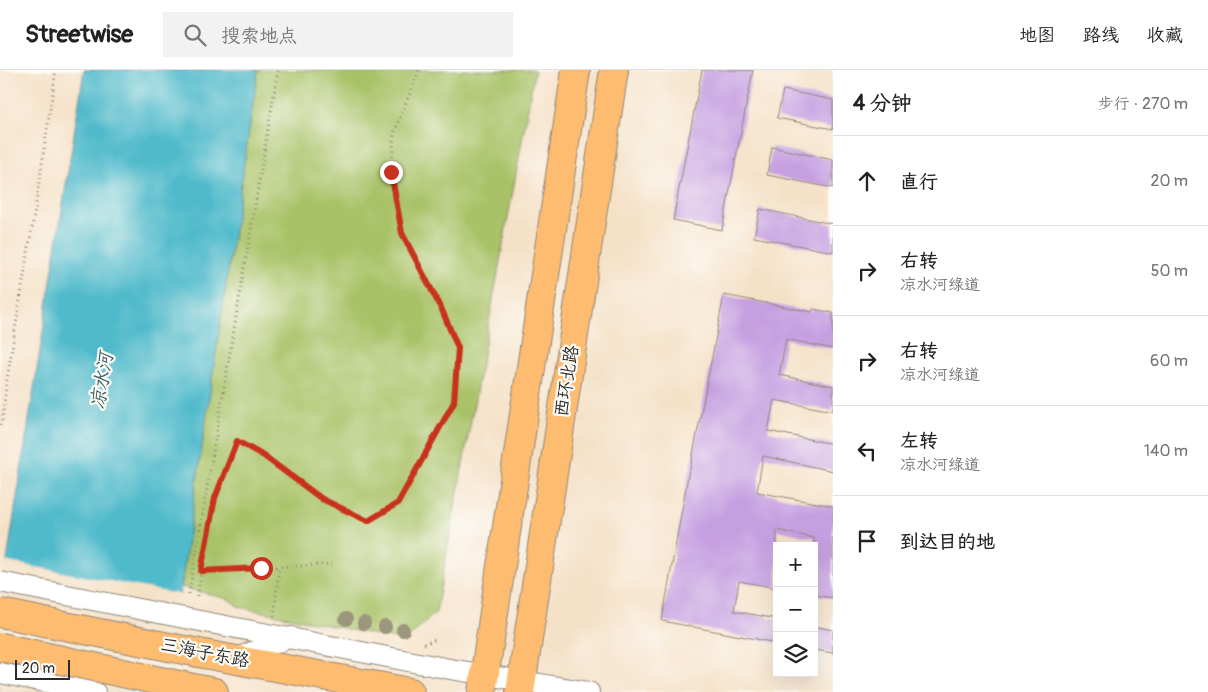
<!DOCTYPE html>
<html lang="zh">
<meta charset="utf-8">
<style>
body{margin:0;font-family:Pangolin,"LXGW WenKai TC",sans-serif;background:#f2f2f2;color:#222}
.controls{position:absolute;right:15px;bottom:15px;display:grid;overflow:hidden;border-radius:0px;box-shadow:0 5px 20px #0002}
.controls button{width:45px;height:45px;display:grid;place-items:center;padding:0;border:0;border-bottom:1px solid #e0e0e0;background:#fff;color:#222;font:25px sans-serif}
.scale{position:absolute;left:15px;bottom:12px;width:55px;box-sizing:border-box;padding-left:5px;border:2px solid #2b2b2b;border-top:0;font-size:14px;line-height:18px;white-space:nowrap;color:#2b2b2b;-webkit-text-stroke:4px #fdfcf7;paint-order:stroke}
.stop{position:absolute;width:15px;height:15px;margin:-11px;border:4px solid #c8321e;border-radius:50%;background:#fff}
.stop.end{background:#c8321e;border-color:#fff;box-shadow:0 1px 5px #0008}
.list{margin:0;padding:0;list-style:none}
h2{display:flex;justify-content:space-between;align-items:center;height:65px;margin:0;padding:0 20px;font-size:21px}
h2 small{font-size:16px;font-weight:400;color:#767676}
.list li{display:grid;grid-template-columns:32px 1fr auto;gap:15px;align-items:center;box-sizing:border-box;height:90px;padding:0 20px;border-top:1px solid #e0e0e0}
.list b{display:block;font-size:19px;white-space:nowrap}
.list p{margin:0;font-size:16px;white-space:nowrap;color:#767676}
.list em{font-size:16px;font-style:normal;color:#767676}
.icon{flex:none;width:28px;height:28px;fill:none;stroke:currentColor;stroke-width:2;stroke-linecap:round;stroke-linejoin:round}
.map{position:relative;flex:none;width:833px;height:622px;overflow:hidden}
header{display:flex;align-items:center;gap:30px;box-sizing:border-box;height:70px;padding:0 25px;background:#fff;border-bottom:1px solid #e0e0e0}
header strong{font-size:24px}
nav{display:flex;gap:28px;margin-inline-start:auto;font-size:18px}
.search{width:350px;height:45px;background:#f2f2f2;display:flex;align-items:center;gap:12px;box-sizing:border-box;padding:0 18px;border-radius:0px;color:#767676;font-size:19px}
main{display:flex}
aside{flex:1;background:#fff}
.map>svg:first-child{display:block}
.green{fill:#a9c267;stroke:#6a7649}
.water{fill:#4fbacb;stroke:#3d727b}
.pier{fill:#f5e1c7}
.building{fill:#c69fe1}
.lines{fill:none;stroke-linecap:round;stroke-linejoin:round}
.minor-casing{stroke:#908679;stroke-width:22}
.primary-casing{stroke:#908679;stroke-width:30}
.path{stroke:#908679;stroke-width:3;stroke-dasharray:1 4;stroke-linecap:butt}
.minor{stroke:#fff;stroke-width:20}
.primary{stroke:#febc70;stroke-width:28}
.minor-bridge-casing{stroke:#908679;stroke-width:22;stroke-linecap:butt}
.primary-bridge-casing{stroke:#908679;stroke-width:30;stroke-linecap:butt}
.minor-bridge{stroke:#fff;stroke-width:20}
.primary-bridge{stroke:#febc70;stroke-width:28}
.tree{fill:#9b967b}
.route{stroke:#c8321e;stroke-width:6}
.labels{text-anchor:middle;dominant-baseline:central;stroke-width:4.5;stroke-linejoin:round;paint-order:stroke}
.street-label{font-size:18px;fill:#2b2b2b;stroke:#fdfcf7}
.water-label{font-size:19px;font-style:italic;fill:#385d63;stroke:#fdfcf7}
</style>
<header>
<strong>Streetwise</strong>
<div class="search"><svg class="icon" aria-label="search" viewBox="0 0 24 24"><circle cx="10" cy="10" r="6"/><path d="M15 15l6 6"/></svg>搜索地点</div>
<nav><a>地图</a><a>路线</a><a>收藏</a></nav>
</header>
<main>
<div class="map">
<svg width="833" height="622" viewBox="0 0 833 622">
<rect width="100%" height="100%" fill="#fdfcf7"/>
<filter id="ink" filterUnits="userSpaceOnUse"><feTurbulence type="fractalNoise" baseFrequency=".02" numOctaves="2"/><feDisplacementMap in="SourceGraphic" scale="10" xChannelSelector="R" yChannelSelector="G"/><feConvolveMatrix kernelMatrix="1 2 1 2 8 2 1 2 1" color-interpolation-filters="sRGB"/></filter>
<filter id="wash" filterUnits="userSpaceOnUse"><feTurbulence type="fractalNoise" baseFrequency=".0096" numOctaves="4" result="noise"/><feDisplacementMap in="SourceGraphic" scale="20" xChannelSelector="R" yChannelSelector="G"/><feGaussianBlur stdDeviation="1.12" result="paint"/><feColorMatrix in="noise" values="0 0 0 0 0 0 0 0 0 0 0 0 0 0 0 0 0 1.4 0 .05"/><feComposite in="paint" operator="in"/></filter>
<g filter="url(#wash)">
<rect width="100%" height="100%" fill="#f5e1c7"/>
<polygon class="green" points="258,0 535,0 436,542 405,571 239,537 228,529 181,517"/>
<polygon class="water" points="84,0 258,0 181,517 164,622 0,622 0,535"/>
<polygon class="pier" points="4,491 183,525 167,622 0,622 0,519"/>
<g id="blocks">
<g class="building">
<polygon points="702,0 753,0 722,160 673,150"/>
<polygon points="783,20 833,30 833,59 777,48"/>
<polygon points="772,77 833,90 833,118 767,105"/>
<polygon points="760,139 833,154 833,182 754,167"/>
<polygon points="724,225 812,242 813,239 833,243 833,279 786,269 779,305 833,316 833,341 774,330 768,361 833,374 833,401 763,386 757,422 833,436 833,528 814,525 814,468 777,460 777,518 739,511 734,541 777,549 777,573 662,551 689,400 690,400"/>
<polygon points="814,556 833,560 833,583 814,580"/>
</g>
</g>
</g>
<g filter="url(#ink)">
<use href="#blocks" fill-opacity="0" stroke="#908679" stroke-width="1"/>
<g class="lines">
<g class="minor-casing">
<g id="minor">
<polyline points="205,552 450,599 589,622"/>
<polyline points="234,589 291,567"/>
<polyline points="0,603 95,622"/>
</g>
</g>
<g class="primary-casing">
<g id="primary">
<polyline points="199,583 410,622"/>
<polyline points="193,618 214,622"/>
<polyline points="482,622 576,0"/>
<polyline points="520,622 614,0"/>
</g>
</g>
<g class="path">
<polyline points="0,355 2,352 7,309 37,127 56,0"/>
<polyline points="201,501 335,494"/>
<polyline points="189,524 278,0"/>
<polyline points="197,526 215,428 237,371 264,386 322,429 368,451 398,433 454,332 458,278 442,240 402,163 391,102 394,63 419,0"/>
<polyline points="274,546 279,497"/>
<polyline points="424,574 435,570"/>
</g>
<use href="#minor" class="minor"/>
<use href="#primary" class="primary"/>
<g class="minor-bridge-casing">
<polyline id="minor-bridge" points="0,512 205,552"/>
</g>
<g class="primary-bridge-casing">
<g id="primary-bridge">
<polyline points="0,543 199,583"/>
<polyline points="0,577 193,618"/>
</g>
</g>
<use href="#minor-bridge" class="minor-bridge"/>
<use href="#primary-bridge" class="primary-bridge"/>
</g>
<g class="tree">
<circle cx="346" cy="549" r="7"/>
<circle cx="364" cy="553" r="7"/>
<circle cx="385" cy="557" r="7"/>
<circle cx="403" cy="560" r="7"/>
</g>
</g>
<g class="lines" filter="url(#ink)">
<polyline class="route" points="261,498 201,501 215,428 237,371 264,386 322,429 368,451 398,433 454,332 458,278 442,240 402,163 391,102"/>
</g>
<g class="labels">
<g class="street-label">
<text transform="translate(567 311) rotate(-81)">西环北路</text>
<text transform="translate(205 583) rotate(11)">三海子东路</text>
</g>
<g class="water-label">
<text transform="translate(102 311) rotate(-81)">凉水河</text>
</g>
</g>
</svg>
<div class="controls">
<button>+</button>
<button>−</button>
<button><svg class="icon" aria-label="layers" viewBox="0 0 24 24"><path d="M12 4l9 5-9 5-9-5zM3 14l9 5 9-5"/></svg></button>
</div>
<div class="scale">20 m</div>
<div class="stop" style="left:261px;top:498px"></div>
<div class="stop end" style="left:391px;top:102px"></div>
</div>
<aside>
<h2>4 分钟<small>步行 · 270 m</small></h2>
<ul class="list">
<li><svg class="icon" aria-label="ahead" viewBox="0 0 24 24"><path d="M12 20V5M6 11l6-6 6 6"/></svg><div><b>直行</b></div><em>20 m</em></li>
<li><svg class="icon" aria-label="right" viewBox="0 0 24 24"><path d="M7 20v-9h11M14 6l5 5-5 5"/></svg><div><b>右转</b><p>凉水河绿道</p></div><em>50 m</em></li>
<li><svg class="icon" aria-label="right" viewBox="0 0 24 24"><path d="M7 20v-9h11M14 6l5 5-5 5"/></svg><div><b>右转</b><p>凉水河绿道</p></div><em>60 m</em></li>
<li><svg class="icon" aria-label="left" viewBox="0 0 24 24"><path d="M17 20v-9H6M10 6l-5 5 5 5"/></svg><div><b>左转</b><p>凉水河绿道</p></div><em>140 m</em></li>
<li><svg class="icon" aria-label="arrive" viewBox="0 0 24 24"><path d="M6 21V4h12l-3 4 3 4H6"/></svg><div><b>到达目的地</b></div></li>
</ul>
</aside>
</main>
